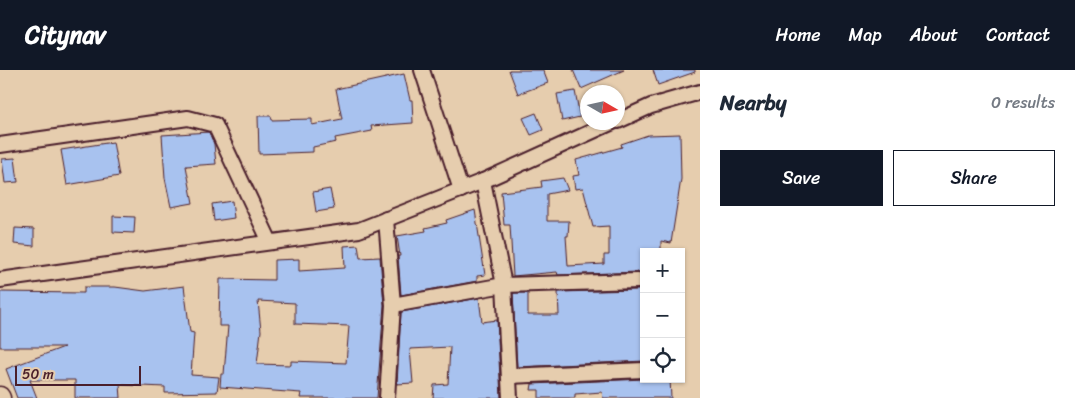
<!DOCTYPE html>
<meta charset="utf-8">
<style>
body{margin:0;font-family:Sriracha,sans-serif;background:#f2f2f3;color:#1f2937}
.controls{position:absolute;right:15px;bottom:15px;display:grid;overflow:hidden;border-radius:0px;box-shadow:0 1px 4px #0004}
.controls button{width:45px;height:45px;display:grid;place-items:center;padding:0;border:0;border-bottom:1px solid #e0e1e3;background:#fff;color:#1f2937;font:25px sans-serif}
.compass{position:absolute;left:580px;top:15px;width:45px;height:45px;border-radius:50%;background:#fff;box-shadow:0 1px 4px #0004;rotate:99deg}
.scale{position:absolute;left:15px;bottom:12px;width:126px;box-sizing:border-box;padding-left:5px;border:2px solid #4a1f2b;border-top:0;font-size:14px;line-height:18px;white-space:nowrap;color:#4a1f2b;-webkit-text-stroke:4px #e6cdae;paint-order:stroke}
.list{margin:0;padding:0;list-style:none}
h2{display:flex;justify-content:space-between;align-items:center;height:65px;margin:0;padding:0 20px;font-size:21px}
h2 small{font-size:16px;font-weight:400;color:#747a83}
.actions{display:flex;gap:10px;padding:15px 20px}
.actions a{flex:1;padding:11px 0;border:1px solid #111827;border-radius:0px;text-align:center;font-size:18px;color:#111827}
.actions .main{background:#111827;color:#fff}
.icon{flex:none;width:28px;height:28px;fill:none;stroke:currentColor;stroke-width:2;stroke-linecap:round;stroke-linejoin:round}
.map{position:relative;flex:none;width:700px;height:328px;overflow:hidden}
header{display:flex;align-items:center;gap:30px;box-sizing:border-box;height:70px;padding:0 25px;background:#111827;color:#fff}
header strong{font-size:24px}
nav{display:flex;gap:28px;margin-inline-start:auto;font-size:18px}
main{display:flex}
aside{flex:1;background:#fff}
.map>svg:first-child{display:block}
.building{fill:#a8c2ef;stroke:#4a1f2b;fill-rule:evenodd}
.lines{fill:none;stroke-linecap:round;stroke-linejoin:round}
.minor-casing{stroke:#4a1f2b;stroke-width:18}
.tertiary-casing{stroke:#4a1f2b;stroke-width:21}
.minor{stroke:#e6cdae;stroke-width:14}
.tertiary{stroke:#e6cdae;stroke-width:18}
</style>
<header>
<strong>Citynav</strong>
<nav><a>Home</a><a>Map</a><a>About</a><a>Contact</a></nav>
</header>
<main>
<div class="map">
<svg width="700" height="328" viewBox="0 0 700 328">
<rect width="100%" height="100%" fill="#e6cdae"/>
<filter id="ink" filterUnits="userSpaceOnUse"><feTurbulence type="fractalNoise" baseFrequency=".02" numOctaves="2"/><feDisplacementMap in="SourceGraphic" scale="10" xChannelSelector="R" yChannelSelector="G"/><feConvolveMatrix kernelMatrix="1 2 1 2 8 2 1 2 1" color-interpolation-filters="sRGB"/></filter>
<g filter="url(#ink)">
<g class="building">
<polygon points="509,0 543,0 548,13 518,24"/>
<polygon points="573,0 624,0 581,19"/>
<polygon points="653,0 695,0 695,2 658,15"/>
<polygon points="404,4 410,30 412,30 413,53 371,56 372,61 335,68 336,72 313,77 313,82 259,84 258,46 271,46 272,50 312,49 312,55 342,49 336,19"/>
<polygon points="575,21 580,47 562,51 557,24"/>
<polygon points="536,43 543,60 531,65 523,48"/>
<polygon points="209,62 214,74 216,94 186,96 193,133 171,137 165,108 162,65"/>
<polygon points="680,64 681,109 671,173 661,171 661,182 644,182 644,205 638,202 558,205 557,202 513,206 510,155 504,155 501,122 542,117 541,111 563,108 568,120 547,124 547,151 569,151 568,166 566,166 568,196 604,194 604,185 609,185 609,156 593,157 583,118 575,119 573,106 579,105 576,90 622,77 621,74 648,65"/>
<polygon points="113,72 119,106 67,115 61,80"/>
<polygon points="15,88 18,112 5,113 2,89"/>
<polygon points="330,119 334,139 316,142 313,122"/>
<polygon points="232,131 234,148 214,151 212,134"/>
<polygon points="475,140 485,205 477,206 477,211 401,225 398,186 400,186 397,166 426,161 425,158 447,153 446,150"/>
<polygon points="113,146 135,147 134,163 113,162"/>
<polygon points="15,158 34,159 34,176 14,174"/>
<path d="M358 175 360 188 380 187 384 235 377 328H300L301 323 220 317 221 304H224L228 256H219L220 209 274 210V190L299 189V201L345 198 344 176ZM258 231 295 233V254L349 256 346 293 291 291V295L257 294 261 261Z"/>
<polygon points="184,216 190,262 194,263 191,305 219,307 217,322 165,323 165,317 120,315 121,328 75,328 75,310 30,310 37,328 17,328 6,299 64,277 0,277 0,222 84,223 84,217 115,217 145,221"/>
<polygon points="644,217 644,291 517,297 513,223 528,223 528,245 559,245 558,222 638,220"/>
<polygon points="479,228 482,252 497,250 501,328 433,328 434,315 448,314 450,277 410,279 413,313 397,314 401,242"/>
<polygon points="644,309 670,309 671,328 603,328 602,322 575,324 575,328 539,328 539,320 531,320 532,314"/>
</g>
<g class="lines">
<g class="minor-casing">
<g id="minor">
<polyline points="422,0 461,120"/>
<polyline points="618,51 651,36 700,22"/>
<polyline points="0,75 188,48 215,55 270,172"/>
<polyline points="483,111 504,215 510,328"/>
<polyline points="386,149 393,235 387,328"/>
<polyline points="0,210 359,160 483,111 613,52"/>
<polyline points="393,235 504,215 638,211"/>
<polyline points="509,306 644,300"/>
</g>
</g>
<g class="tertiary-casing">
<polyline id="tertiary" points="0,326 1,328"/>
</g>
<use href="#minor" class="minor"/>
<use href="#tertiary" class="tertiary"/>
</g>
</g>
</svg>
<div class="controls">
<button>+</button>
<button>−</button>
<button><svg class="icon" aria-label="locate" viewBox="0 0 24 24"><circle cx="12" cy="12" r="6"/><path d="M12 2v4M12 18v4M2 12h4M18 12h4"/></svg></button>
</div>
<svg class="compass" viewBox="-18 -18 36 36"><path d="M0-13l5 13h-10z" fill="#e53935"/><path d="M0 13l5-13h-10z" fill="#747a83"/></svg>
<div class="scale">50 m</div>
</div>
<aside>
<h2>Nearby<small>0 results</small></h2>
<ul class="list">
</ul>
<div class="actions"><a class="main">Save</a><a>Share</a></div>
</aside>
</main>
